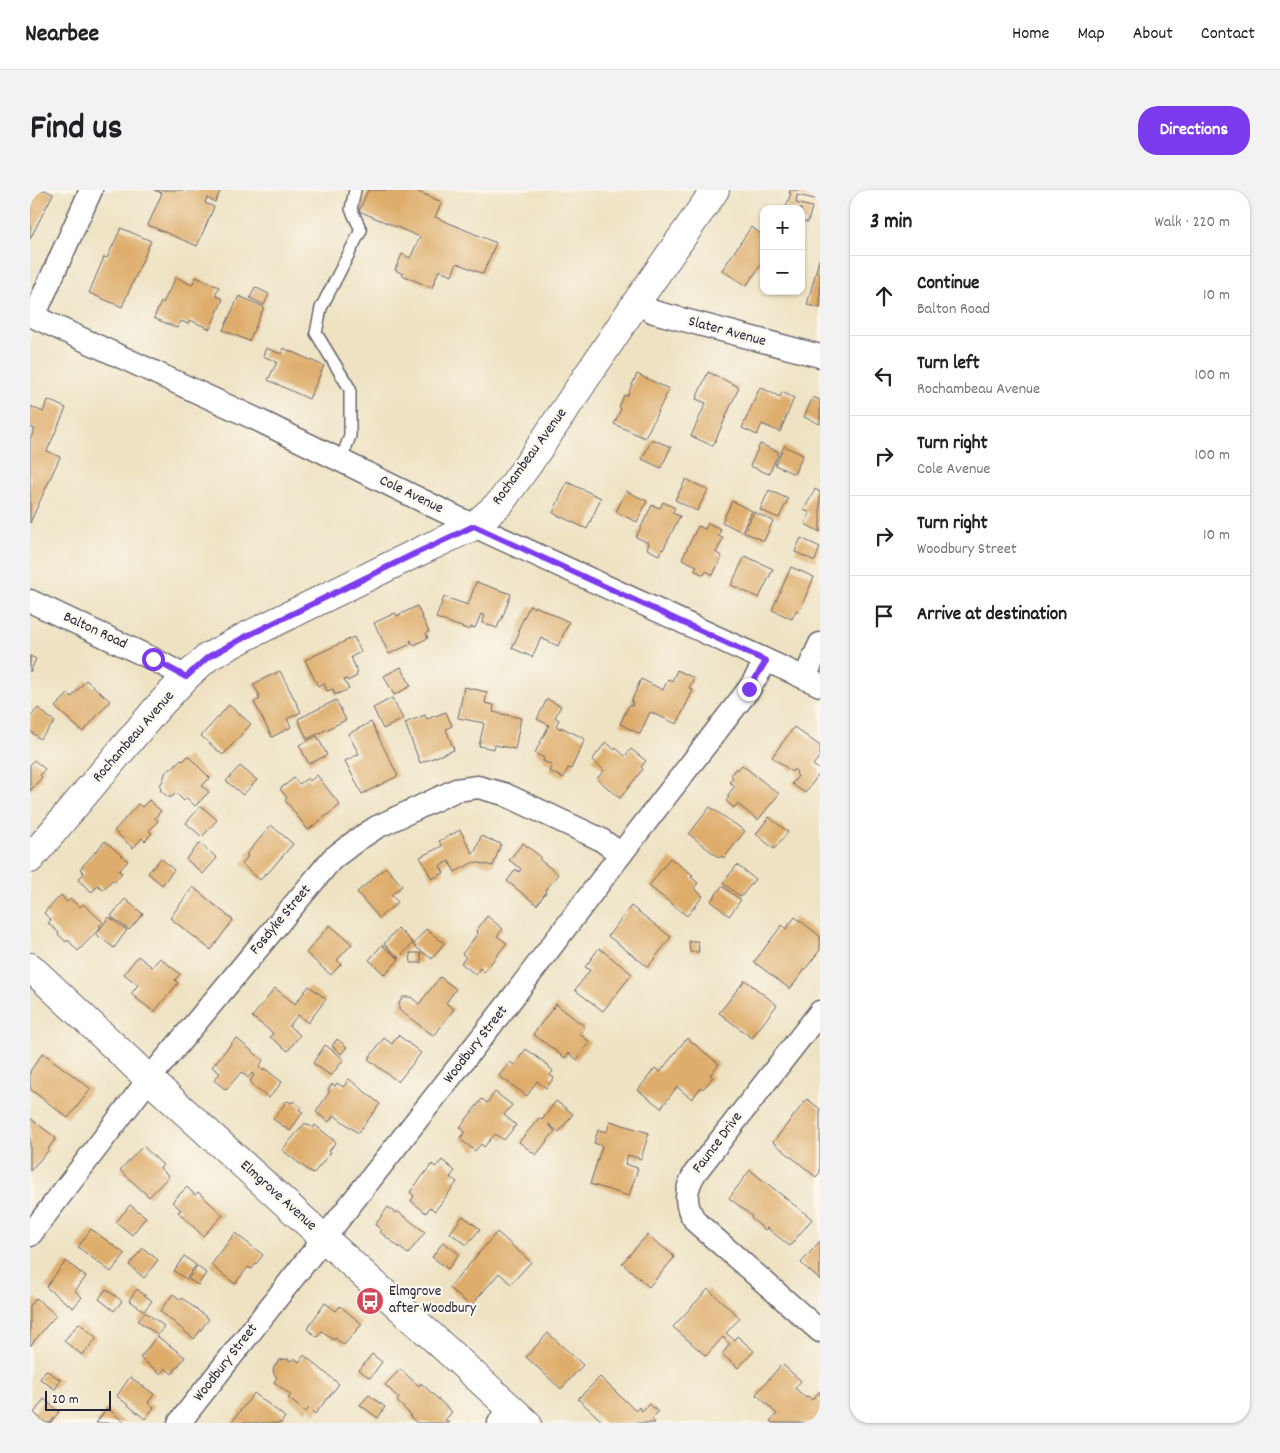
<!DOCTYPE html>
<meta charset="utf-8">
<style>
body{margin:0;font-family:Dekko,sans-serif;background:#f2f2f2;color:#202124}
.controls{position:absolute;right:15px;top:15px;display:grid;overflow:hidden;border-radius:10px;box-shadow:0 1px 4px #0004}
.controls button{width:45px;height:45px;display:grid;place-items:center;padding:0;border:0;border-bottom:1px solid #e0e0e0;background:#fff;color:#202124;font:25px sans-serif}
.scale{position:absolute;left:15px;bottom:12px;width:66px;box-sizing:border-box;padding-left:5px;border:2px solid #22223b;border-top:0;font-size:14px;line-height:18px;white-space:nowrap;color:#22223b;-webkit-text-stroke:4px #fbf7ec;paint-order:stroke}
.stop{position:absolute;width:15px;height:15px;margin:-11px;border:4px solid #7c3aed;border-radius:50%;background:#fff}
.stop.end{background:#7c3aed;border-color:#fff;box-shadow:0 1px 5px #0008}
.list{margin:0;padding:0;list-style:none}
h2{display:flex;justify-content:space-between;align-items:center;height:65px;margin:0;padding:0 20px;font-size:21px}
h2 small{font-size:16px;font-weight:400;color:#757577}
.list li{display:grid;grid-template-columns:32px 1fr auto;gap:15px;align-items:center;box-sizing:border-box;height:80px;padding:0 20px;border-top:1px solid #e0e0e0}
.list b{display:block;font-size:19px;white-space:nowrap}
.list p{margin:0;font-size:16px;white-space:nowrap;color:#757577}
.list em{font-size:16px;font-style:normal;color:#757577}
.icon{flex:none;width:28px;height:28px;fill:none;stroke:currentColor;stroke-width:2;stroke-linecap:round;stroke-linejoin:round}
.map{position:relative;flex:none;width:790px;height:1233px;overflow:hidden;border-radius:20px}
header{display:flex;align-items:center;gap:30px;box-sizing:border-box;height:70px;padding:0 25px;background:#fff;border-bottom:1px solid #e0e0e0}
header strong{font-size:24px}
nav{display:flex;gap:28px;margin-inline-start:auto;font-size:18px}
.intro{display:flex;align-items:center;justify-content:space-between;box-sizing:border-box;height:120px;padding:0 30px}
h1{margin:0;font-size:35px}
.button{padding:12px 22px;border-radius:20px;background:#7c3aed;color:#fff;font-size:18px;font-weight:700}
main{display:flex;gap:30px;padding:0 30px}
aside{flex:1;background:#fff;border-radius:20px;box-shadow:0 1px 4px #0004}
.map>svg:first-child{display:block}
.building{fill:#dead6c}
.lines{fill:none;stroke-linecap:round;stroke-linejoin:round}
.service-casing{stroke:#69656b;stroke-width:14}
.minor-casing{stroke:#69656b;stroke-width:25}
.tertiary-casing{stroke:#69656b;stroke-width:30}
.service{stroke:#fff;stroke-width:11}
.minor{stroke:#fff;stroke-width:22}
.tertiary{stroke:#fff;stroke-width:28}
.route{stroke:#7c3aed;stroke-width:6}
.labels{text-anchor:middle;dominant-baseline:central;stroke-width:4.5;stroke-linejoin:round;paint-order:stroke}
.street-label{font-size:15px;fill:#22223b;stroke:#fbf7ec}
.poi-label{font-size:15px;fill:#22223b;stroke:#fbf7ec;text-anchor:start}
</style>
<header>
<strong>Nearbee</strong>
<nav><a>Home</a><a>Map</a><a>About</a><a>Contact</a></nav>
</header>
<div class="intro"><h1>Find us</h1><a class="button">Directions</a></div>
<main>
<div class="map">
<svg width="790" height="1233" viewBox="0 0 790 1233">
<rect width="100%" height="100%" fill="#fbf7ec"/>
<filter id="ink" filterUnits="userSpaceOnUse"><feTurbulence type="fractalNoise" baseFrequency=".02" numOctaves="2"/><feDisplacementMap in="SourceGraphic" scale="10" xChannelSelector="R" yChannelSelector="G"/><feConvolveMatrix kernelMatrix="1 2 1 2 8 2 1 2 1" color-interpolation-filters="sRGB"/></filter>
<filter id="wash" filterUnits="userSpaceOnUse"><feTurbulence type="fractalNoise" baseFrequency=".0096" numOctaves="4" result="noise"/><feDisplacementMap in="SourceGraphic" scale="20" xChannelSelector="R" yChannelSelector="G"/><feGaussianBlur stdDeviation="1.12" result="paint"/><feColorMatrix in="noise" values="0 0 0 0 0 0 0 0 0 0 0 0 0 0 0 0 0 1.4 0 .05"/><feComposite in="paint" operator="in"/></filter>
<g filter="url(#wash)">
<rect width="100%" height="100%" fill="#eee2c3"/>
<g id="blocks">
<g class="building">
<polygon points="0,0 15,0 23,4 0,49"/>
<polygon points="124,0 191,0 185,12 177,8 175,13 184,17 167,56 118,35 132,3"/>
<polygon points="338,0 384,0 412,12 405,27 466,53 453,84 427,73 422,85 409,80 402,98 372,85 373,84 365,80 372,64 380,68 390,47 329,21"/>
<polygon points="760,0 786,0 785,9 767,5 766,13 782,17 778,32 771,31 771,19 755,19 761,3 759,3"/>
<polygon points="721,37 734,46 734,74 732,73 716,96 692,80"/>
<polygon points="91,38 121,51 92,117 59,103 74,67 77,68"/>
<polygon points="789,70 790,70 790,118 777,115"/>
<polygon points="146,87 162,95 166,87 189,97 185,105 193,109 180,139 160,130 158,134 151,131 147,138 124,128 131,112 133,113"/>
<polygon points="225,97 239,104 234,115 220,108"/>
<polygon points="209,106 234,117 219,151 193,140"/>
<polygon points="236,158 251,164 253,158 294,176 279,209 238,190 247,172 233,166"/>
<polygon points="678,182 709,197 683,256 661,246 676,213 666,209"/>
<polygon points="607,184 639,199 615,248 584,234 591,219 589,217 594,205 597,206"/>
<polygon points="730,197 750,207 752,202 764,208 750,242 732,234 727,245 712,238"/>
<polygon points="783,207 790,210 790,234 774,227"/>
<polygon points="18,210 36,218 17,261 30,267 0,333 0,249 5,239 0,237 0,216 13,222"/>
<polygon points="622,249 641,257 631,278 612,269"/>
<polygon points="730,254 749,262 739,284 720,276"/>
<polygon points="754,256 773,265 764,284 745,275"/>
<polygon points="656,289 678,300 667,321 645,310"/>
<polygon points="537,292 571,308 557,339 523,323"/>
<polygon points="785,299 790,302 790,342 775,334 780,323 774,320"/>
<polygon points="739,300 758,309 749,328 730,320"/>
<polygon points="596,301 617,311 607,332 586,322"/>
<polygon points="702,311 722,321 712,342 692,332"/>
<polygon points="633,312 645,318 642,323 650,326 633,360 632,359 629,365 617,359 619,353 606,347 622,315 630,318"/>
<polygon points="724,322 743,331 734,351 714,342"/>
<polygon points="678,333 691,339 688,346 693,348 686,363 692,366 683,385 676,381 674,385 664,380 667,376 652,369 668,336 675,339"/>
<polygon points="771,348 790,357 785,371 765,362"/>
<polygon points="715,366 743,379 729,408 701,395"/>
<polygon points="761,377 784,387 769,422 766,420 762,429 742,420"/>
<polygon points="446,392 481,404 471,431 470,431 467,438 452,433 455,426 451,424 445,438 441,437 440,440 406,428 414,407 438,415"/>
<polygon points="500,415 504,418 505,416 539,432 528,456 511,448 502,467 482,458 490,441 488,440"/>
<polygon points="387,416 399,442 396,443 398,448 384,455 381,450 380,451 381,454 359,464 344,433 365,423 367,426"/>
<polygon points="324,447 331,462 321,467 328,483 326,484 327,486 318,491 317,489 314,490 319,499 305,505 303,499 297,501 294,493 288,496 275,470"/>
<polygon points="0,466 6,469 0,482"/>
<polygon points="371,477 381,496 364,505 354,486"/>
<polygon points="647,480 664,488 659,498 663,500 647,534 620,522 610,544 590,534 599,515 602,516 603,513 601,512 611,489 633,500 638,489 642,491"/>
<polygon points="250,481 271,522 257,529 261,537 242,547 224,512 230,509 228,507 230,506 223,494"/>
<polygon points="56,490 80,511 53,542 25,517 38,504 42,507"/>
<polygon points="434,497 457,502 455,513 464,515 463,522 491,528 485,559 465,555 464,559 449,556 454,533 428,528"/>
<polygon points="362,508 373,529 353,539 343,518"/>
<polygon points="517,509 531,516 525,527 529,530 526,536 531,539 531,537 555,549 541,579 538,578 533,588 519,581 522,575 513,571 514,568 505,563 519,535 507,529"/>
<polygon points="306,510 316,530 277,549 268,529"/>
<polygon points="199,515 221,534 193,565 171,546"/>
<polygon points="8,518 25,532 10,549 0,541 0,527"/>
<polygon points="416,522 422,536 416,539 424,560 390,573 375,533 395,525 397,529"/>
<polygon points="341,532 368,586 332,604 315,571 329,564 318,544"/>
<polygon points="764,537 790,556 790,566 783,575 790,580 790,583 775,603 762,594 768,586 766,584 767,582 764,579 762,582 742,567"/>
<polygon points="287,546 297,565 279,574 269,555"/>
<polygon points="576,552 585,560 586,558 595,566 601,559 616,571 611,577 613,579 590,608 567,589 574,580 562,570"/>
<polygon points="158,566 180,588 172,596 179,602 165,616 157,608 154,611 146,603 142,607 138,607 131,601 130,595 133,591 132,590 134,588 135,583 138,580 141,579 151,569 153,571"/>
<polygon points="4,570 15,579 10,585 12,587 0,601 0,575"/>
<polygon points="712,575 749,604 728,630 707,614 704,618 696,611 699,607 697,606 705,596 699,592 703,587 701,585 706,578 708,580"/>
<polygon points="210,576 227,590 213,605 196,591"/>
<polygon points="287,585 310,615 278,640 255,610 257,608 250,599 264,588 269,594 278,588 280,591"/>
<polygon points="119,610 131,621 125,628 128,631 119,641 122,643 115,651 112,648 103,658 84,641 108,614 112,617"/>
<polygon points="171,616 187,630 172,647 156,633"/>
<polygon points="680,617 715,641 694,668 691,666 689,668 659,644"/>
<polygon points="739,627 758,642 744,659 726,644"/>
<polygon points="241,635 263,654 237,684 236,683 230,690 212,674 218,666 216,665"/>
<polygon points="430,640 443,664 445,662 451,646 471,654 463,676 444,672 425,682 419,671 410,676 414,683 402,689 390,667 412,656 409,651"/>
<polygon points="75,651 98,671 89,681 92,683 84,692 82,690 73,700 68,695 62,702 48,690 54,683 50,679"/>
<polygon points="170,653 187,668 173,684 156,669"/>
<polygon points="493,653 511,667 509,669 528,684 515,701 516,702 507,715 477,691 486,679 489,682 491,679 479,670"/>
<polygon points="131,668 144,680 132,695 118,683"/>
<polygon points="640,668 663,685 661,687 668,693 664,698 673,706 657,726 619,696"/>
<polygon points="707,675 725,689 711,707 693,693"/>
<polygon points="356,677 372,696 361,705 368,712 349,728 327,702"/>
<polygon points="692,696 711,710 699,726 681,711"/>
<polygon points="163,697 203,730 181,760 140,728"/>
<polygon points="31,705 37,712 40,709 50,717 53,714 73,732 69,736 71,737 48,761 38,750 36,752 28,744 29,743 18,733 21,730 14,723"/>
<polygon points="95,709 113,724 99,740 81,726"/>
<polygon points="601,716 641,747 618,777 578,746"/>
<polygon points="457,726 473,739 467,746 477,753 454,782 450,778 446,785 431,773 436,767 432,764 448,743 446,741"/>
<polygon points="79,727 97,740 84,758 66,744"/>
<polygon points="765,727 790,746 790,760 760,799 724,772 752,735 756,739"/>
<polygon points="300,735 322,754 307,770 311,774 301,785 276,763"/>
<polygon points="368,738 383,753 369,768 354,754"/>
<polygon points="396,739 414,753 402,769 383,755"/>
<polygon points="659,751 668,751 669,762 660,762"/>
<polygon points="352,755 369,769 355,785 339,770"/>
<polygon points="569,758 602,784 573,821 545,800 560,780 555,777"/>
<polygon points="380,763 391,763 391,773 381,773"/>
<polygon points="108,766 122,777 130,768 150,784 145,790 148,793 124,822 101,804 108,795 94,784"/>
<polygon points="410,787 426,799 416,813 424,819 404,846 369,820 369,813 373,807 381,807 389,814"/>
<polygon points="715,790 747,815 722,848 689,823"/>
<polygon points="279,796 296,809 278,833 268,825 259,836 270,845 258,861 240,847 243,843 222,827 245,798 265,814"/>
<polygon points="526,814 555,837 550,844 560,852 547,870 539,863 535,868 503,844"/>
<polygon points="368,845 391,863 368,892 338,869 354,848 362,854"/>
<polygon points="206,848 233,870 229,877 233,880 234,878 252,892 239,908 221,895 222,893 220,891 224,885 222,883 218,888 211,882 196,900 184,890 190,883 182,877"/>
<polygon points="657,848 689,874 680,885 683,887 673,899 671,897 662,909 647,897 631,918 608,900 625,878 630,882"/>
<polygon points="307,849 317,857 311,864 302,856"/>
<polygon points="295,855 314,869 301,886 283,873"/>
<polygon points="496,859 519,876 519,877 523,881 520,885 524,888 516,898 507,891 497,906 469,886 480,872 484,875"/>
<polygon points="13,863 61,899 38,928 0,899 0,881"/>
<polygon points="319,889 350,914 328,943 304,925 299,932 286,922 300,901 298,899 302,894 305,896 307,893 313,897"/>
<polygon points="465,902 482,915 474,925 486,935 474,950 465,944 454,957 451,954 445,961 430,949 435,942 430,937 452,909 457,913"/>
<polygon points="777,909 790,919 790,982 786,987 743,952"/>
<polygon points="257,911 262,913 263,911 271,917 269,920 273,922 260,941 243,929"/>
<polygon points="526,911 543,924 529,942 518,934 525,941 506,965 489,952 509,928 512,930"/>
<polygon points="0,928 26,948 18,959 19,960 0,981"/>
<polygon points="580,931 619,943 611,969 598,965 595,974 608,978 599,1006 560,994 572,956 564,953 568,940 577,942"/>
<polygon points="275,933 283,938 285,935 306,952 299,961 301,962 283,984 252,960"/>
<polygon points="113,956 133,975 130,978 139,986 119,1007 90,980"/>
<polygon points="412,970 425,981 420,987 427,992 405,1021 400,1017 396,1023 381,1011 384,1006 380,1002 402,974 406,977"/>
<polygon points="720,980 782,1029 760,1056 737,1038 735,1040 721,1028 722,1026 699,1008"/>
<polygon points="157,997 165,1005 168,1002 193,1025 173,1046 148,1022 151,1020 142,1012"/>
<polygon points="100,1015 116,1027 102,1045 86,1032"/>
<polygon points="358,1017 365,1023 367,1021 395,1042 378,1064 350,1042 352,1040 345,1035"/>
<polygon points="433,1026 450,1039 437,1055 420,1043"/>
<polygon points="61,1039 95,1064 81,1082 48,1057"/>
<polygon points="467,1042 501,1072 481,1094 469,1083 441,1116 419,1098"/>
<polygon points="205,1043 233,1065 222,1079 218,1077 205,1094 181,1075"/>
<polygon points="617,1045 642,1064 644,1068 619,1097 592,1073"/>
<polygon points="790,1051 790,1090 771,1073"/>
<polygon points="413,1052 429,1064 418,1079 402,1067"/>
<polygon points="113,1058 128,1070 114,1088 99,1075"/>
<polygon points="154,1066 166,1075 156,1089 144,1081"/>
<polygon points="36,1071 56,1087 45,1101 52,1107 43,1118 16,1097"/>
<polygon points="167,1076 176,1083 168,1095 158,1089"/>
<polygon points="76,1099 92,1111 84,1121 69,1109"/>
<polygon points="107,1099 122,1111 114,1121 99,1110"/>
<polygon points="678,1099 710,1128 696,1143 704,1150 707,1146 724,1161 708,1178 692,1164 700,1154 693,1147 676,1166 643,1137"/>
<polygon points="143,1104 151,1110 152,1108 179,1129 164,1149 130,1121"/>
<polygon points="6,1108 26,1125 0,1156 0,1116"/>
<polygon points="295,1113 306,1121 310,1116 332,1134 314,1155 305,1148 304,1150 292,1141 287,1147 277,1139"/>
<polygon points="115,1122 134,1136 128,1145 108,1131"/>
<polygon points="49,1133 67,1148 52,1165 34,1151"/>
<polygon points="518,1143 553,1175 531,1199 496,1167"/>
<polygon points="127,1146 155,1167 142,1184 135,1178 131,1184 110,1168"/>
<polygon points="342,1164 352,1172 340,1188 329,1180"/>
<polygon points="274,1165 309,1194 285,1224 279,1218 276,1222 258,1208 261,1205 244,1192 247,1187 244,1184 243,1178 249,1170 258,1169 261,1171 264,1168 269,1172"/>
<polygon points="752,1174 771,1191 765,1198 776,1208 778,1206 782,1210 790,1201 790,1233 743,1233 740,1231 747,1224 726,1204"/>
<polygon points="370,1179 389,1196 391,1193 422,1222 415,1230 419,1233 387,1233 379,1226 381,1225 367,1211 369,1208 355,1195"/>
<polygon points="16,1180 31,1190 25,1199 10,1189"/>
<polygon points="100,1187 124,1204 118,1213 124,1217 115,1229 87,1206"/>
<polygon points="570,1187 606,1221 609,1217 612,1221 619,1214 628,1222 622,1229 625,1233 574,1233 548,1209"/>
<polygon points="224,1203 255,1227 251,1233 201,1233"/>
<polygon points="339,1205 355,1217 348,1228 330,1215"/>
<polygon points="14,1209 29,1222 20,1233 16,1233 4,1223"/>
<polygon points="77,1218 95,1233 66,1233"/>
</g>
</g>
</g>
<g filter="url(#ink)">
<use href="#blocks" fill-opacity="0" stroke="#69656b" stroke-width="1"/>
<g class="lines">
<g class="service-casing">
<polyline id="service" points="311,270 320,246 320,199 286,143 291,118 331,40 321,19 325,0"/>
</g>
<g class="minor-casing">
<g id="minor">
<polyline points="606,113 624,122 790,166"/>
<polyline points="0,125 226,229 444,336 790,495"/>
<polyline points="4,126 61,0"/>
<polyline points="0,411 123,469 156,487"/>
<polyline points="775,487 790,454"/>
<path d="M790 822 665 983C654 1001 654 1016 666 1032L790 1141"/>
<polyline points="0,1045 119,889 302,669 327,650 347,637 426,600 448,597 474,604 570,649 591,664"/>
<polyline points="149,1233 477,815 591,664 719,499 736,471"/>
<polyline points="469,1233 480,1218"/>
</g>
</g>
<g class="tertiary-casing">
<g id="tertiary">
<polyline points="0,669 128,517 156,487 178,467 217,446 380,366 444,336 470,313 499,273 606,113 685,0"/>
<polyline points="0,777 119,889 497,1233"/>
</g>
</g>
<use href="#service" class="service"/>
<use href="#minor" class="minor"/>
<use href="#tertiary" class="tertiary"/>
</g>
</g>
<g class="lines" filter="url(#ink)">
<polyline class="route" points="123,469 156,487 178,467 217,446 380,366 444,336 736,471 719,499"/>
</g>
<defs>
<g id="bus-disc" transform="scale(1.4375)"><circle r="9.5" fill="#d1495b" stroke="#fbf7ec"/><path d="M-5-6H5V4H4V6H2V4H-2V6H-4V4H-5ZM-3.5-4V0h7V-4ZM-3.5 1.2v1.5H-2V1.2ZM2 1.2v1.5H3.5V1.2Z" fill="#fff"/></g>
</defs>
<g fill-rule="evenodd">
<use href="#bus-disc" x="340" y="1111"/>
</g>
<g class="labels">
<g class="street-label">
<text transform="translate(697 142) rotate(15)">Slater Avenue</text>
<text transform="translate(500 267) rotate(-54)">Rochambeau Avenue</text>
<text transform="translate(381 305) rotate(26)">Cole Avenue</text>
<text transform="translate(65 441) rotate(25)">Balton Road</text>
<text transform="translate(104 547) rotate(-49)">Rochambeau Avenue</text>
<text transform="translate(251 730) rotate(-50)">Fosdyke Street</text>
<text transform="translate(446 855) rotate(-52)">Woodbury Street</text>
<text transform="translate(688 953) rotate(-53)">Faunce Drive</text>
<text transform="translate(248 1006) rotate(42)">Elmgrove Avenue</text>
<text transform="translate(196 1173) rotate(-52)">Woodbury Street</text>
</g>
<g class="poi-label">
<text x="359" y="1102">Elmgrove<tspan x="359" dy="17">after Woodbury</tspan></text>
</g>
</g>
</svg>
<div class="controls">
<button>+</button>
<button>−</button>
</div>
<div class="scale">20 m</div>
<div class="stop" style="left:123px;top:469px"></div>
<div class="stop end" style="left:719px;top:499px"></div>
</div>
<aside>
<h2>3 min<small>Walk · 220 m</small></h2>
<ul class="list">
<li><svg class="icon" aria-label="ahead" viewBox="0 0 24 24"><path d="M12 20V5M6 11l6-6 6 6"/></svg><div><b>Continue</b><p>Balton Road</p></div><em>10 m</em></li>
<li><svg class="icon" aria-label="left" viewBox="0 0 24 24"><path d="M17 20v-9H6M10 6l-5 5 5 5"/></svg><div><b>Turn left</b><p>Rochambeau Avenue</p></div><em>100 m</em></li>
<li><svg class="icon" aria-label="right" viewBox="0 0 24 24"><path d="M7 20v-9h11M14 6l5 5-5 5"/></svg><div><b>Turn right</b><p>Cole Avenue</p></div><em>100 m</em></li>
<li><svg class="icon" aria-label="right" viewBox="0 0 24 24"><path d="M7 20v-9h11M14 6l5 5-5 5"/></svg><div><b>Turn right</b><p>Woodbury Street</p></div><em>10 m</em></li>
<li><svg class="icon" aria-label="arrive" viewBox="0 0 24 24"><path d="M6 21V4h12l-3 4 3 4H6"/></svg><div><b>Arrive at destination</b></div></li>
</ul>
</aside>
</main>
